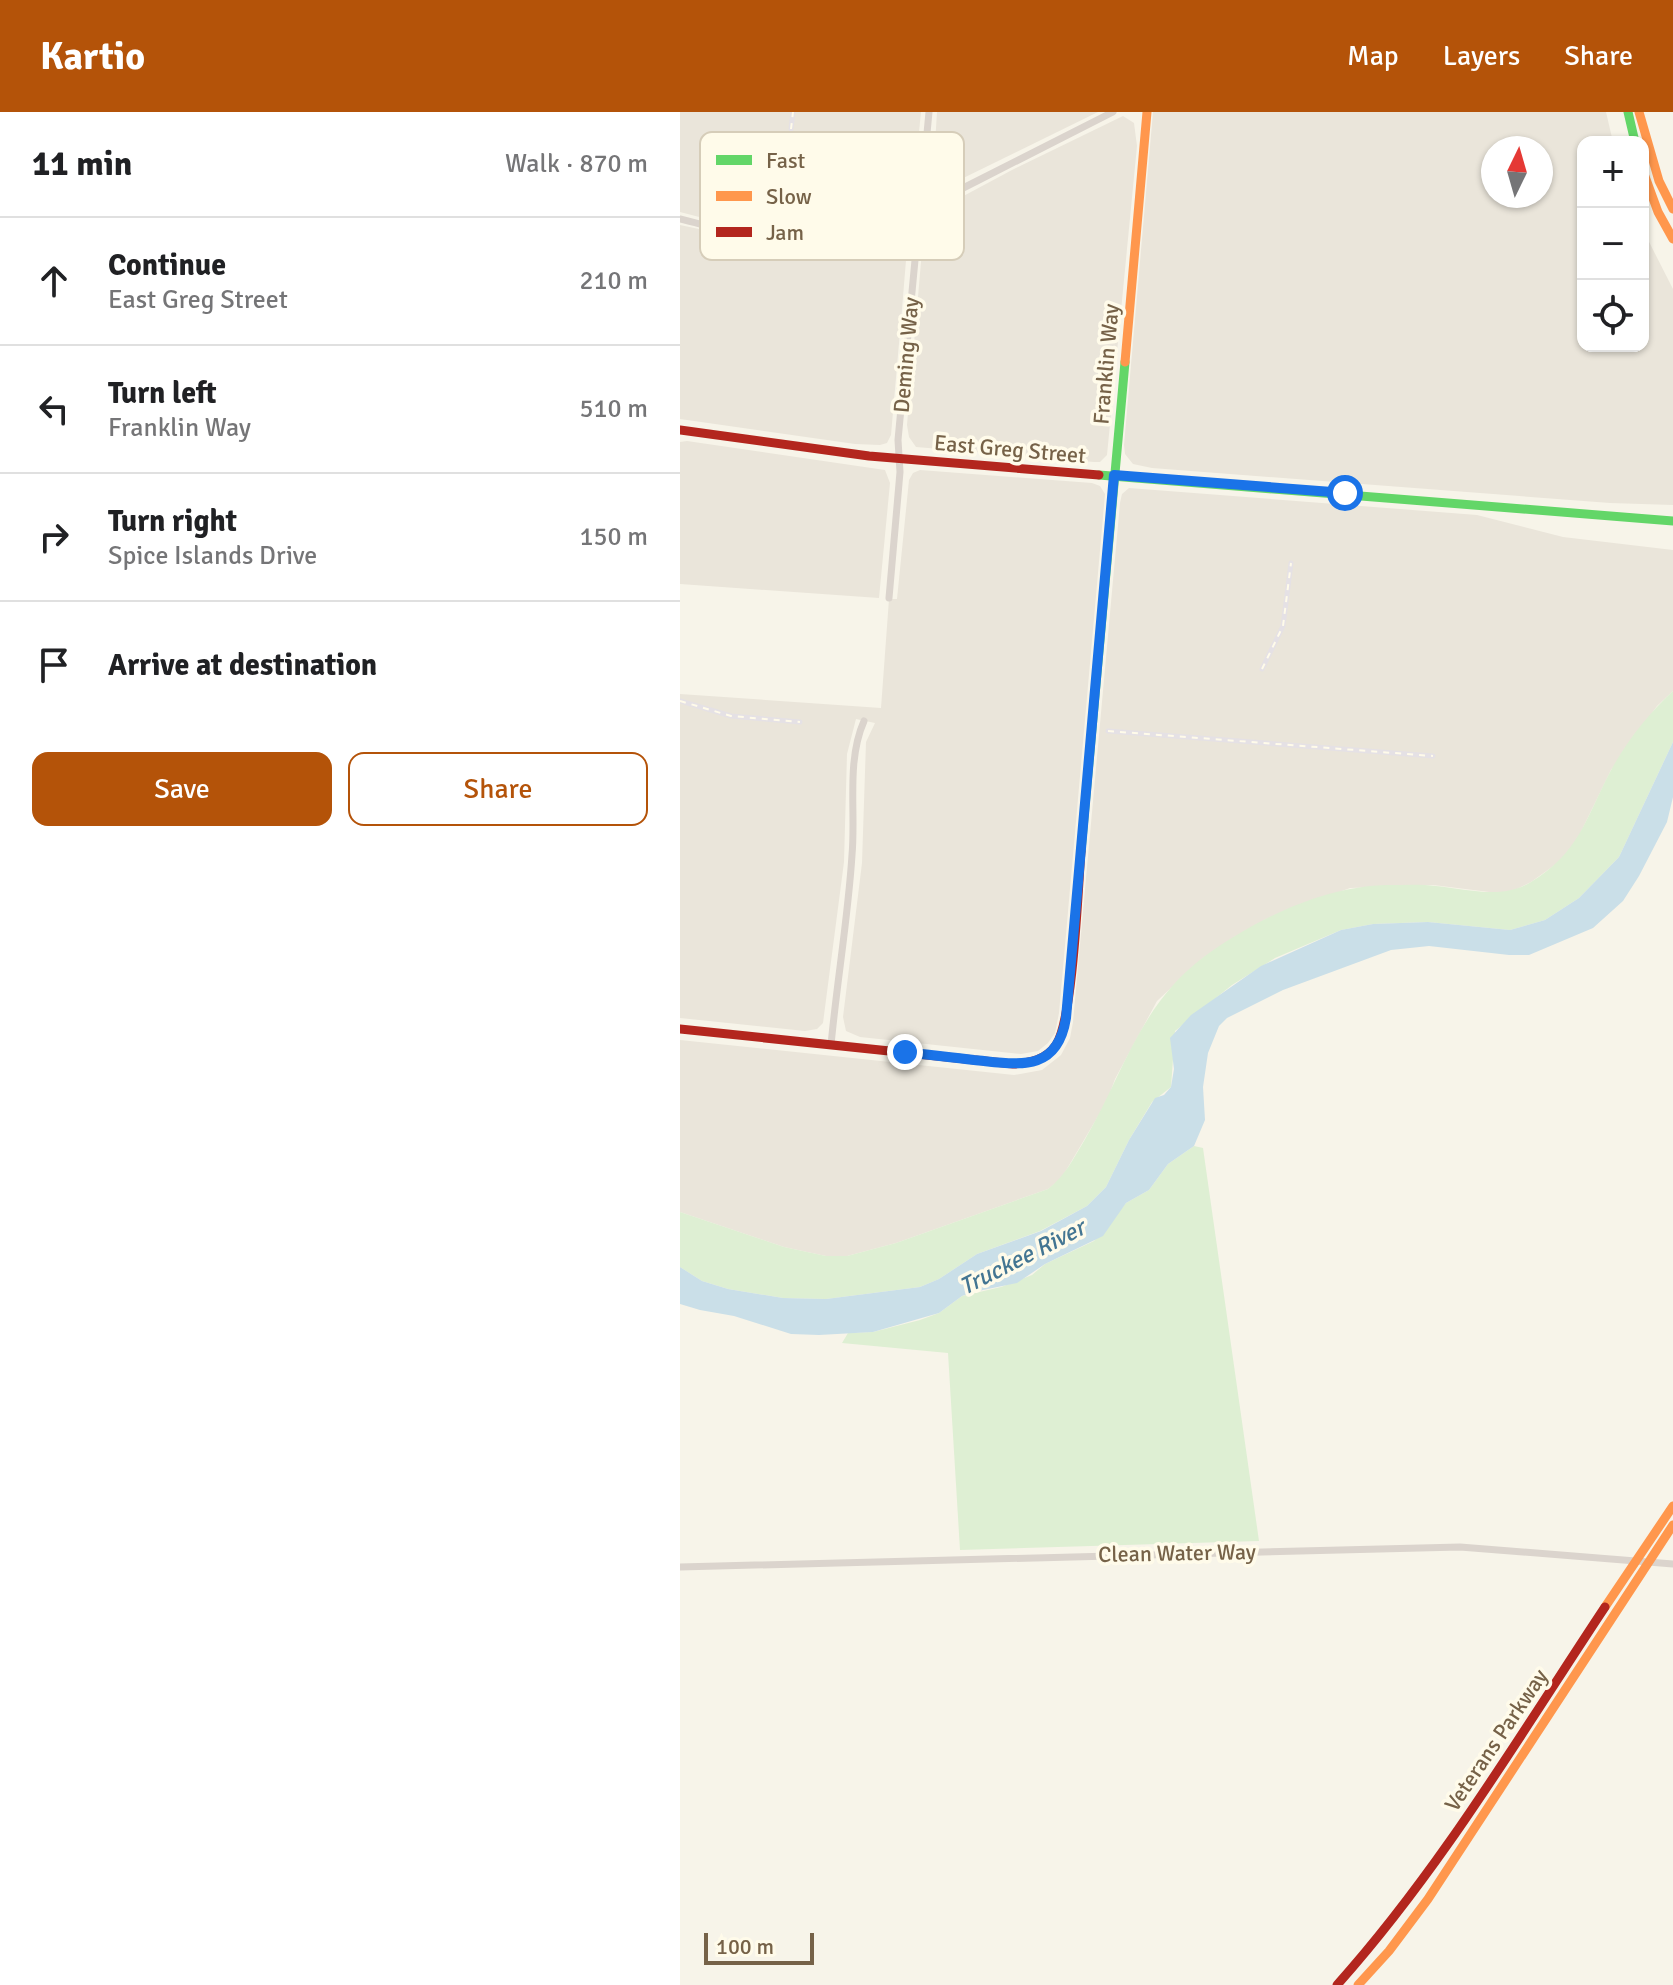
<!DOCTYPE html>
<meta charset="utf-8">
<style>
body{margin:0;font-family:Signika,sans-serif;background:#f6f6f6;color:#202124}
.controls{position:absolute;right:24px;top:24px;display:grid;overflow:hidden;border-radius:16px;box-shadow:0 2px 6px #0004}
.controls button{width:72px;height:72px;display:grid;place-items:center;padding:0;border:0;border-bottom:2px solid #e0e0e0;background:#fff;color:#202124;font:40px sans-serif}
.compass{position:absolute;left:801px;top:24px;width:72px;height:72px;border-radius:50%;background:#fff;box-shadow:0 2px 6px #0004;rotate:5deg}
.scale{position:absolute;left:24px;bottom:20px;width:110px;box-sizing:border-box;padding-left:8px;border:4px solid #766248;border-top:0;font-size:22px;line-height:28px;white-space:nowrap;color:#766248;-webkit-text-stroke:6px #fffbea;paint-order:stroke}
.stop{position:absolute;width:24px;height:24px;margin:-18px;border:6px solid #1a73e8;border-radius:50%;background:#fff}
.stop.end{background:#1a73e8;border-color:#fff;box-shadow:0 2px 8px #0008}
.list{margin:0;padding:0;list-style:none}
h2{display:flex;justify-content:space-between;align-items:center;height:104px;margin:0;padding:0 32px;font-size:34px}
h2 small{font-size:26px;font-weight:400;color:#757577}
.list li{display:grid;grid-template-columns:52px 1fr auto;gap:24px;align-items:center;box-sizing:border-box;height:128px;padding:0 32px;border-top:2px solid #e0e0e0}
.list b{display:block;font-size:30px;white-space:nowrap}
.list p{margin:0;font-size:26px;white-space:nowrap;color:#757577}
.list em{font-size:26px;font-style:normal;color:#757577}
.actions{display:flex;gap:16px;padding:24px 32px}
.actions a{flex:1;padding:18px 0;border:2px solid #b45309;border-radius:16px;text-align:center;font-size:28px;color:#b45309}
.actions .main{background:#b45309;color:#fff}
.icon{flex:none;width:44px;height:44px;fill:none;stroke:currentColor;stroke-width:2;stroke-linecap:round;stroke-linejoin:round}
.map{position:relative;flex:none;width:993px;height:1873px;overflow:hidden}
header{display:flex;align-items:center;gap:48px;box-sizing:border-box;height:112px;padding:0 40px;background:#b45309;color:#fff}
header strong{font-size:38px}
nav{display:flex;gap:44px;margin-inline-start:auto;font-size:28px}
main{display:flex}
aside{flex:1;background:#fff}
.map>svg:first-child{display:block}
.industrial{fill:#eae5da;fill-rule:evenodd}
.green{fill:#deefd3}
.water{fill:#cadfe8}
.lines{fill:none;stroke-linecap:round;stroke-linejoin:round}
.street{stroke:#dbd4cd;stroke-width:7}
.fast{stroke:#63d668;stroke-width:9}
.slow{stroke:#ff974d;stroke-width:9}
.jam{stroke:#b3261e;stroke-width:9}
.rail-casing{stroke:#e5e1e5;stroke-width:5}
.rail{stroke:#fffbea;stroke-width:2;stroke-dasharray:6;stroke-linecap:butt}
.route{stroke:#1a73e8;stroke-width:10}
.labels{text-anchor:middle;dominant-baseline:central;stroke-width:7;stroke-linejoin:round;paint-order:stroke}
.street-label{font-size:22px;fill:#766248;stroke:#fffbea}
.water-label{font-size:24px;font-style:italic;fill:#437592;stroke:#fffbea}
.key{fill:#fffbea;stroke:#d6cdb9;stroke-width:2}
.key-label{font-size:22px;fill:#766248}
</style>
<header>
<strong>Kartio</strong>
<nav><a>Map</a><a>Layers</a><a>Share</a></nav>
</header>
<main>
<aside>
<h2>11 min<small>Walk · 870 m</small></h2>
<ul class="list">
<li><svg class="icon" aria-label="ahead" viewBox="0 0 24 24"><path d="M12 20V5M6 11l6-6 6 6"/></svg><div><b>Continue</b><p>East Greg Street</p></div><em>210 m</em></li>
<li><svg class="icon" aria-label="left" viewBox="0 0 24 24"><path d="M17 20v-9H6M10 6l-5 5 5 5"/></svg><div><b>Turn left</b><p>Franklin Way</p></div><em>510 m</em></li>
<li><svg class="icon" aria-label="right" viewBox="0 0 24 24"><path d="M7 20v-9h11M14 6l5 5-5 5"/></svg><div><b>Turn right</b><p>Spice Islands Drive</p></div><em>150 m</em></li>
<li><svg class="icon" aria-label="arrive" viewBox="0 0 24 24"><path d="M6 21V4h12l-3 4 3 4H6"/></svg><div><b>Arrive at destination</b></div></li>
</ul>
<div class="actions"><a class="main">Save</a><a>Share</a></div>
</aside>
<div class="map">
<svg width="993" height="1873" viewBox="0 0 993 1873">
<rect width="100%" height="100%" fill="#f7f4e9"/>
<g class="industrial">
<polygon points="0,0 241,0 232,90 228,95 191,112 150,122 126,124 77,120 0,100"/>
<polygon points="257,0 418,0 267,74 259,71 253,63"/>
<path d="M473 0H926L933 30H903V234H963V118L993 177V393L930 391 472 356 453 352 445 342 444 333ZM813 36H861V84H813Z"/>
<polygon points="443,4 454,11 457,34 427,343 420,350 414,350 236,335 229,325 227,313 244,115 248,103 332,58"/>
<polygon points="0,113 99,134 147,133 211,121 224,128 227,136 223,185 211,323 207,331 200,333 175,332 0,307"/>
<polygon points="7,329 205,358 210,371 199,486 0,472 0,330"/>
<polygon points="240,358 412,371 420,374 425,382 379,901 375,921 368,931 358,939 341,942 180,925 166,919 163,905 182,751 186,630 195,611 176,607 167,642 164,750 143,911 137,917 125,919 0,906 0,582 201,596 209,487 217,487 229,368 233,361"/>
<polygon points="449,376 797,403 883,425 993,438 993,579 977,594 931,658 896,730 879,750 851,770 835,778 817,781 753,773 670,776 586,807 523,846 477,889 435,967 427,989 381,1067 368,1077 216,1131 167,1144 146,1144 104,1135 0,1100 0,928 334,963 362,958 381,943 390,926 393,910 440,391 442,382"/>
</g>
<g class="green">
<path d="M993 579V630L939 745 899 786 865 808 830 818 748 810 693 812 661 818 595 846 552 873 495 919 491 975 472 990 449 1028 426 1075 407 1094 360 1119 297 1142 259 1167 240 1175 146 1187 103 1186 48 1177 22 1169 0 1155V1100L104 1135 146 1144H167L216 1131 368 1077C385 1064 393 1047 404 1029 443 963 459 893 525 844 577 807 643 774 708 773 724 773 741 772 756 774 788 777 821 788 851 770 899 741 906 706 930 660 946 630 968 602 993 579Z"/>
<polygon points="514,1034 523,1036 579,1429 280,1438 268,1241 162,1231 168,1221 193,1220 240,1208 259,1201 282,1184 321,1175 352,1163 365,1152 414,1129 446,1091 469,1078 488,1052"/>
</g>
<polygon class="water" points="993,630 993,685 987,710 959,764 943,789 913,816 849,843 829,843 749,834 711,838 603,878 547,906 539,914 528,941 523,975 525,1008 514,1034 488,1052 469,1078 446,1091 423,1124 365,1152 337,1171 298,1179 282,1184 259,1201 193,1220 139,1223 111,1222 54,1204 20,1198 0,1192 0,1155 22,1169 48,1177 103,1186 146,1187 240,1175 259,1167 297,1142 361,1119 407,1094 426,1075 449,1028 475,986 484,983 491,975 494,957 490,926 511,903 581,854 661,818 693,812 748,810 830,818 865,808 899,786 939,745"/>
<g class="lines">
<g class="street">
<path d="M0 107C41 117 83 130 126 130 188 129 243 96 297 69 342 46 387 23 433 0"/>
<polyline points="209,486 220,360 218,328 249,0"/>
<path d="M151 933C157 869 168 806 172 743 176 699 166 650 184 609"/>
<polyline points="0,1455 780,1435 993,1452"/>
</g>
<g class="fast">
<polyline points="948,0 955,30"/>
<polyline points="419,363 993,409"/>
<polyline points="401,739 445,250"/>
</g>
<g class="slow">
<polyline points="959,0 979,69 993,97"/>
<polyline points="963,59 978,100 993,127"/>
<polyline points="445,250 467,0"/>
<polyline points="925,1495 993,1394"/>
<polyline points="678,1873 709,1839 748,1787 993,1413"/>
</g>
<g class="jam">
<polyline points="0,318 189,344 419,363"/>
<path d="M0 917 333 952C350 951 366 948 376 933 393 908 398 776 401 739"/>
<path d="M657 1873C760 1758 840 1623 925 1495"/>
</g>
<g class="rail-casing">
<g id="rail">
<polyline points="111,17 113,0"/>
<polyline points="582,557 603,514 611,451"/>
<polyline points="0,589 51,604 120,610"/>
<polyline points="428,619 753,644"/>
</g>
</g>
<use href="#rail" class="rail"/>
</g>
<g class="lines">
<path class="route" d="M225 940C248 943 271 945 294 948 337 952 377 962 386 906L434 363 665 381"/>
</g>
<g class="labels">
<g class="street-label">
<text transform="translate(226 243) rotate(-85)">Deming Way</text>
<text transform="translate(426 252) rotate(-85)">Franklin Way</text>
<text transform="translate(330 337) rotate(5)">East Greg Street</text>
<text transform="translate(497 1441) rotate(-1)">Clean Water Way</text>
<text transform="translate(816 1628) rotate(-56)">Veterans Parkway</text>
</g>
<g class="water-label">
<text transform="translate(342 1145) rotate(-27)">Truckee River</text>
</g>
</g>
<rect x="20" y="20" width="264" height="128" rx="12" class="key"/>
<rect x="36" y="43" width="36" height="10" fill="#63d668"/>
<rect x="36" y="79" width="36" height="10" fill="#ff974d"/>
<rect x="36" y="115" width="36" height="10" fill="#b3261e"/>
<g class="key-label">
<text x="86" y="56">Fast</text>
<text x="86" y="92">Slow</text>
<text x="86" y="128">Jam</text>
</g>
</svg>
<div class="controls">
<button>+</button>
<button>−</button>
<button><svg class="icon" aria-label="locate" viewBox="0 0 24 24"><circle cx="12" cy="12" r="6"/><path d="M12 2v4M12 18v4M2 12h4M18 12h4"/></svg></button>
</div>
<svg class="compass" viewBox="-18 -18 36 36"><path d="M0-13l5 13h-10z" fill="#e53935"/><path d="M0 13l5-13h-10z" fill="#757577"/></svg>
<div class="scale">100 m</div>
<div class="stop" style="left:665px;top:381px"></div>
<div class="stop end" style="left:225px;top:940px"></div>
</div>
</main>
